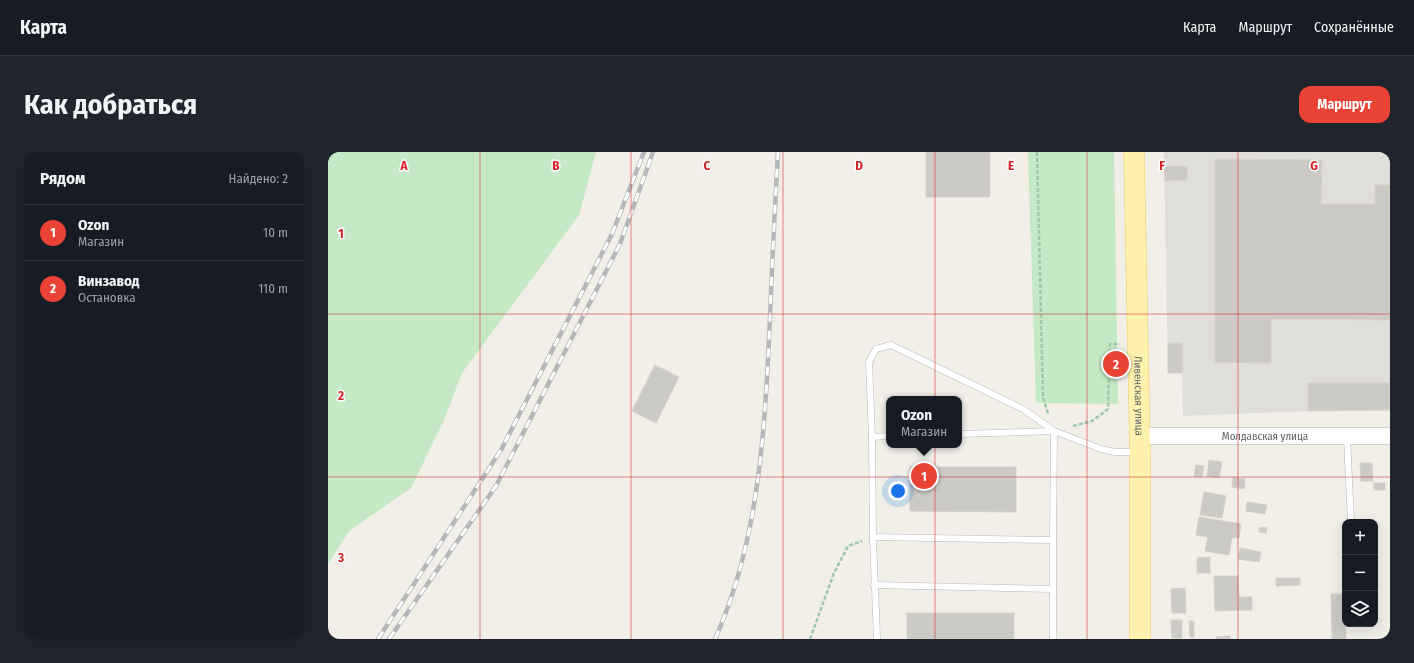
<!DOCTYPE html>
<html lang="ru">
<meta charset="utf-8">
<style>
body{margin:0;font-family:"Fira Sans Condensed",sans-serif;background:#20242c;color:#f1f3f6}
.controls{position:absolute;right:12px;bottom:12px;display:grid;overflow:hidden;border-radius:8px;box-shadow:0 4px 16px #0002}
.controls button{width:36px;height:36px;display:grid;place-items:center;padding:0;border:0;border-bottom:1px solid #363941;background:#171b24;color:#f1f3f6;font:20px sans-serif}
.you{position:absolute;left:570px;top:339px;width:14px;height:14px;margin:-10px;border:3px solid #fff;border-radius:50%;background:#1a73e8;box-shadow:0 0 0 6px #1a73e833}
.badge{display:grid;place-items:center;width:26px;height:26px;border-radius:50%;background:#ea4335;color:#fff;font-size:13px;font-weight:700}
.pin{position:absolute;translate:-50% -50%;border:2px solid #fff;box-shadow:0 1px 4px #0006}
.popup{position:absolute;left:558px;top:244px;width:76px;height:52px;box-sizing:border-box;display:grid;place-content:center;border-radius:8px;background:#171b24;filter:drop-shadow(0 1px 3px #0005);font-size:13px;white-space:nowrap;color:#9ea1a6}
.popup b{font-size:15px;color:#f1f3f6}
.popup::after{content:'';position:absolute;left:50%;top:100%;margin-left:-8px;border:8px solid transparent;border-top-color:#171b24}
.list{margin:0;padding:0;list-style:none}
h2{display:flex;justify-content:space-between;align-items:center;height:52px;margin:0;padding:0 16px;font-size:17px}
h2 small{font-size:13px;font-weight:400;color:#9ea1a6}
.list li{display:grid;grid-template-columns:26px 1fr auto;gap:12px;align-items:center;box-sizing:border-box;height:56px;padding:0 16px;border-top:1px solid #363941}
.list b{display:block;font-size:15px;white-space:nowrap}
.list p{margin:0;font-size:13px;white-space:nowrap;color:#9ea1a6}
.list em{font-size:13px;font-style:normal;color:#9ea1a6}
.icon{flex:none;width:22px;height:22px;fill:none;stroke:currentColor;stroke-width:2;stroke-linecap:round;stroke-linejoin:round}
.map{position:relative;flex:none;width:1062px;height:487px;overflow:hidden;border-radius:12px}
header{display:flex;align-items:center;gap:24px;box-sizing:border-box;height:56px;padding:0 20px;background:#171b24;border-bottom:1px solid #363941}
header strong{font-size:19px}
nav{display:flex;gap:22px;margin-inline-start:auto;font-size:14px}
.intro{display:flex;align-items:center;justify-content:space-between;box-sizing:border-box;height:96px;padding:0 24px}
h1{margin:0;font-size:28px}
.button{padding:10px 18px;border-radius:12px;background:#ea4335;color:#fff;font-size:14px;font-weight:700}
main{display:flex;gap:24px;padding:0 24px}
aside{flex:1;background:#171b24;border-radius:12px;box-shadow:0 4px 16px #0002}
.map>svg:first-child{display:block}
.industrial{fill:#e0deda}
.green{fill:#c5e8c5}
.building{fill:#cccac5;stroke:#d6d1c6}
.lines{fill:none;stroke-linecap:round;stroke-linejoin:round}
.service-casing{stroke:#b5b8bc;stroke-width:7}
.tertiary-casing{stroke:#b5b8bc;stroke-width:17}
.primary-casing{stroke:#f2c960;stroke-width:21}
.path{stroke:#9cc7a9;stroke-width:2.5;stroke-dasharray:4 2;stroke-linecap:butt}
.service{stroke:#fff;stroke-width:6}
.tertiary{stroke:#fff;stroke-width:16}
.primary{stroke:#fff2af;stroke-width:20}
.rail-casing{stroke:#b6b7b8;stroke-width:4.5}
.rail{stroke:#fff;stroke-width:3;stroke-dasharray:9;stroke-linecap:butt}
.grid{fill:none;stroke:#d62828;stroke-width:1;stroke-opacity:0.55}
.labels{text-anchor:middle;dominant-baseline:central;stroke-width:3;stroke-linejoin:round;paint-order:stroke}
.street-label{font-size:11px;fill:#5f6368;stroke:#fff}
.grid-label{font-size:13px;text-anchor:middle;font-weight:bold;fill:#d62828;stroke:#fff;stroke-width:3;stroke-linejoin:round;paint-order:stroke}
</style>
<header>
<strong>Карта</strong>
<nav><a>Карта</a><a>Маршрут</a><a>Сохранённые</a></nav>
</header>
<div class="intro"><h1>Как добраться</h1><a class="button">Маршрут</a></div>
<main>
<aside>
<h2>Рядом<small>Найдено: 2</small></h2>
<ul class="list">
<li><span class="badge">1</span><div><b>Ozon</b><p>Магазин</p></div><em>10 m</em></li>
<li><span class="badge">2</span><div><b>Винзавод</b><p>Остановка</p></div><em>110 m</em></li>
</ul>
</aside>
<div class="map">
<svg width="1062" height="487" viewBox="0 0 1062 487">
<rect width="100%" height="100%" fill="#f1efe8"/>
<polygon class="industrial" points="836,0 1062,0 1062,258 980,259 855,264 854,221 840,221"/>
<g class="green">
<polygon points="0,0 268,0 251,63 134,221 116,268 83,336 21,379 0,412"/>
<polygon points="700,0 786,0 790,252 708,251"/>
</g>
<g class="building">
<rect x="598" y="0" width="64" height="45"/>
<polygon points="887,7 994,8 993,52 1047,52 1047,33 1062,33 1062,168 943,167 943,211 887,210"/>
<polygon points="859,14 859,28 837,29 836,15"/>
<rect x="840" y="191" width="14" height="30"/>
<polygon points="327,213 351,225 328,271 304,259"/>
<polygon points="980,231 1062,231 1062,258 980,259"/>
<polygon points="881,308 894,310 891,326 879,324"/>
<polygon points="1032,311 1044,311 1045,329 1033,329"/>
<polygon points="868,313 876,314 874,325 866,324"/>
<polygon points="582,315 688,315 688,360 582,359"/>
<polygon points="905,325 917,327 916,337 904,335"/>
<rect x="1046" y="331" width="11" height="7"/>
<polygon points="876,340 898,344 894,366 872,363"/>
<polygon points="919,350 939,353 937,362 918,359"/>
<polygon points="871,365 913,372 911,386 904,385 901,403 877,399 880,385 868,383"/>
<polygon points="932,375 939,376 938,381 931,380"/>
<polygon points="912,396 933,400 931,410 910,407"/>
<polygon points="882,405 882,421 869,421 869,406"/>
<polygon points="886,424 910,424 911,445 924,445 924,458 887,459"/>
<polygon points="948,426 972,426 972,433 948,434"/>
<polygon points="857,436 858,461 844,461 843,437"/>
<polygon points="1003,442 1017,442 1018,487 1004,487"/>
<rect x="579" y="461" width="107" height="26"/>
<polygon points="843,468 854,468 854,486 844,486"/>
<polygon points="861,469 866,469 866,485 862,485"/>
<polygon points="902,484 902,487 888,487 888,485"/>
</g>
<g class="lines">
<g class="service-casing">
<g id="service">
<polyline points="726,279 725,388 545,385 544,285 541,210 548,197 563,193 695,257 726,279 773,297 787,300 810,300"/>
<polyline points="631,282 726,279"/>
<polyline points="544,285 561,284"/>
<polyline points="1019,285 1023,370"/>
<polyline points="545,385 549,487"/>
<polyline points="725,388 725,487"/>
<polyline points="546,433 725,437"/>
</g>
</g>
<g class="tertiary-casing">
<g id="tertiary">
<path id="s1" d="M812 284H1062"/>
</g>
</g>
<g class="primary-casing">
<g id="primary">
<path id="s2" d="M806 0 812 300V487"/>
</g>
</g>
<g class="path">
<polyline points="709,0 715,246 720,261"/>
<polyline points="745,274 764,269 780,257 782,192 792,192"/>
<polyline points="482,487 506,421 520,394 534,389"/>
</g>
<use href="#service" class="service"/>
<use href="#tertiary" class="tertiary"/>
<use href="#primary" class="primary"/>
<g class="rail-casing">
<g id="rail">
<polyline points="50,487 173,298 284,82 316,0"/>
<polyline points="61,487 168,334 292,92 325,0"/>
<path d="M387 487C432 387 437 274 442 166 444 111 447 55 450 0"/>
</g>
</g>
<use href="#rail" class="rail"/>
</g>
<path class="grid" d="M152 0V487M303 0V487M455 0V487M607 0V487M759 0V487M910 0V487M0 162H1062M0 325H1062"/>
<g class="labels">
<g class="street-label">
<text stroke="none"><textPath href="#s2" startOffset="244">Ливенская улица</textPath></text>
<text stroke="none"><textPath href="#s1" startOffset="125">Молдавская улица</textPath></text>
</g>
</g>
<g class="grid-label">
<text x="76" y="18">A</text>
<text x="228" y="18">B</text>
<text x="379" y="18">C</text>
<text x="531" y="18">D</text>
<text x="683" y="18">E</text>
<text x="834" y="18">F</text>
<text x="986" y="18">G</text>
<text x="13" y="86">1</text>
<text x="13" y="248">2</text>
<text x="13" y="410">3</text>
</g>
</svg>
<div class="controls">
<button>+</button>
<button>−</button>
<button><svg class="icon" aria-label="layers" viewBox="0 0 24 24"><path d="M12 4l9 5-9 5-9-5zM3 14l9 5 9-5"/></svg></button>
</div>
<div class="you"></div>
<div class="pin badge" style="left:596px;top:324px">1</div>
<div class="popup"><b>Ozon</b>Магазин</div>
<div class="pin badge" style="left:788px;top:212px">2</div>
</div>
</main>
